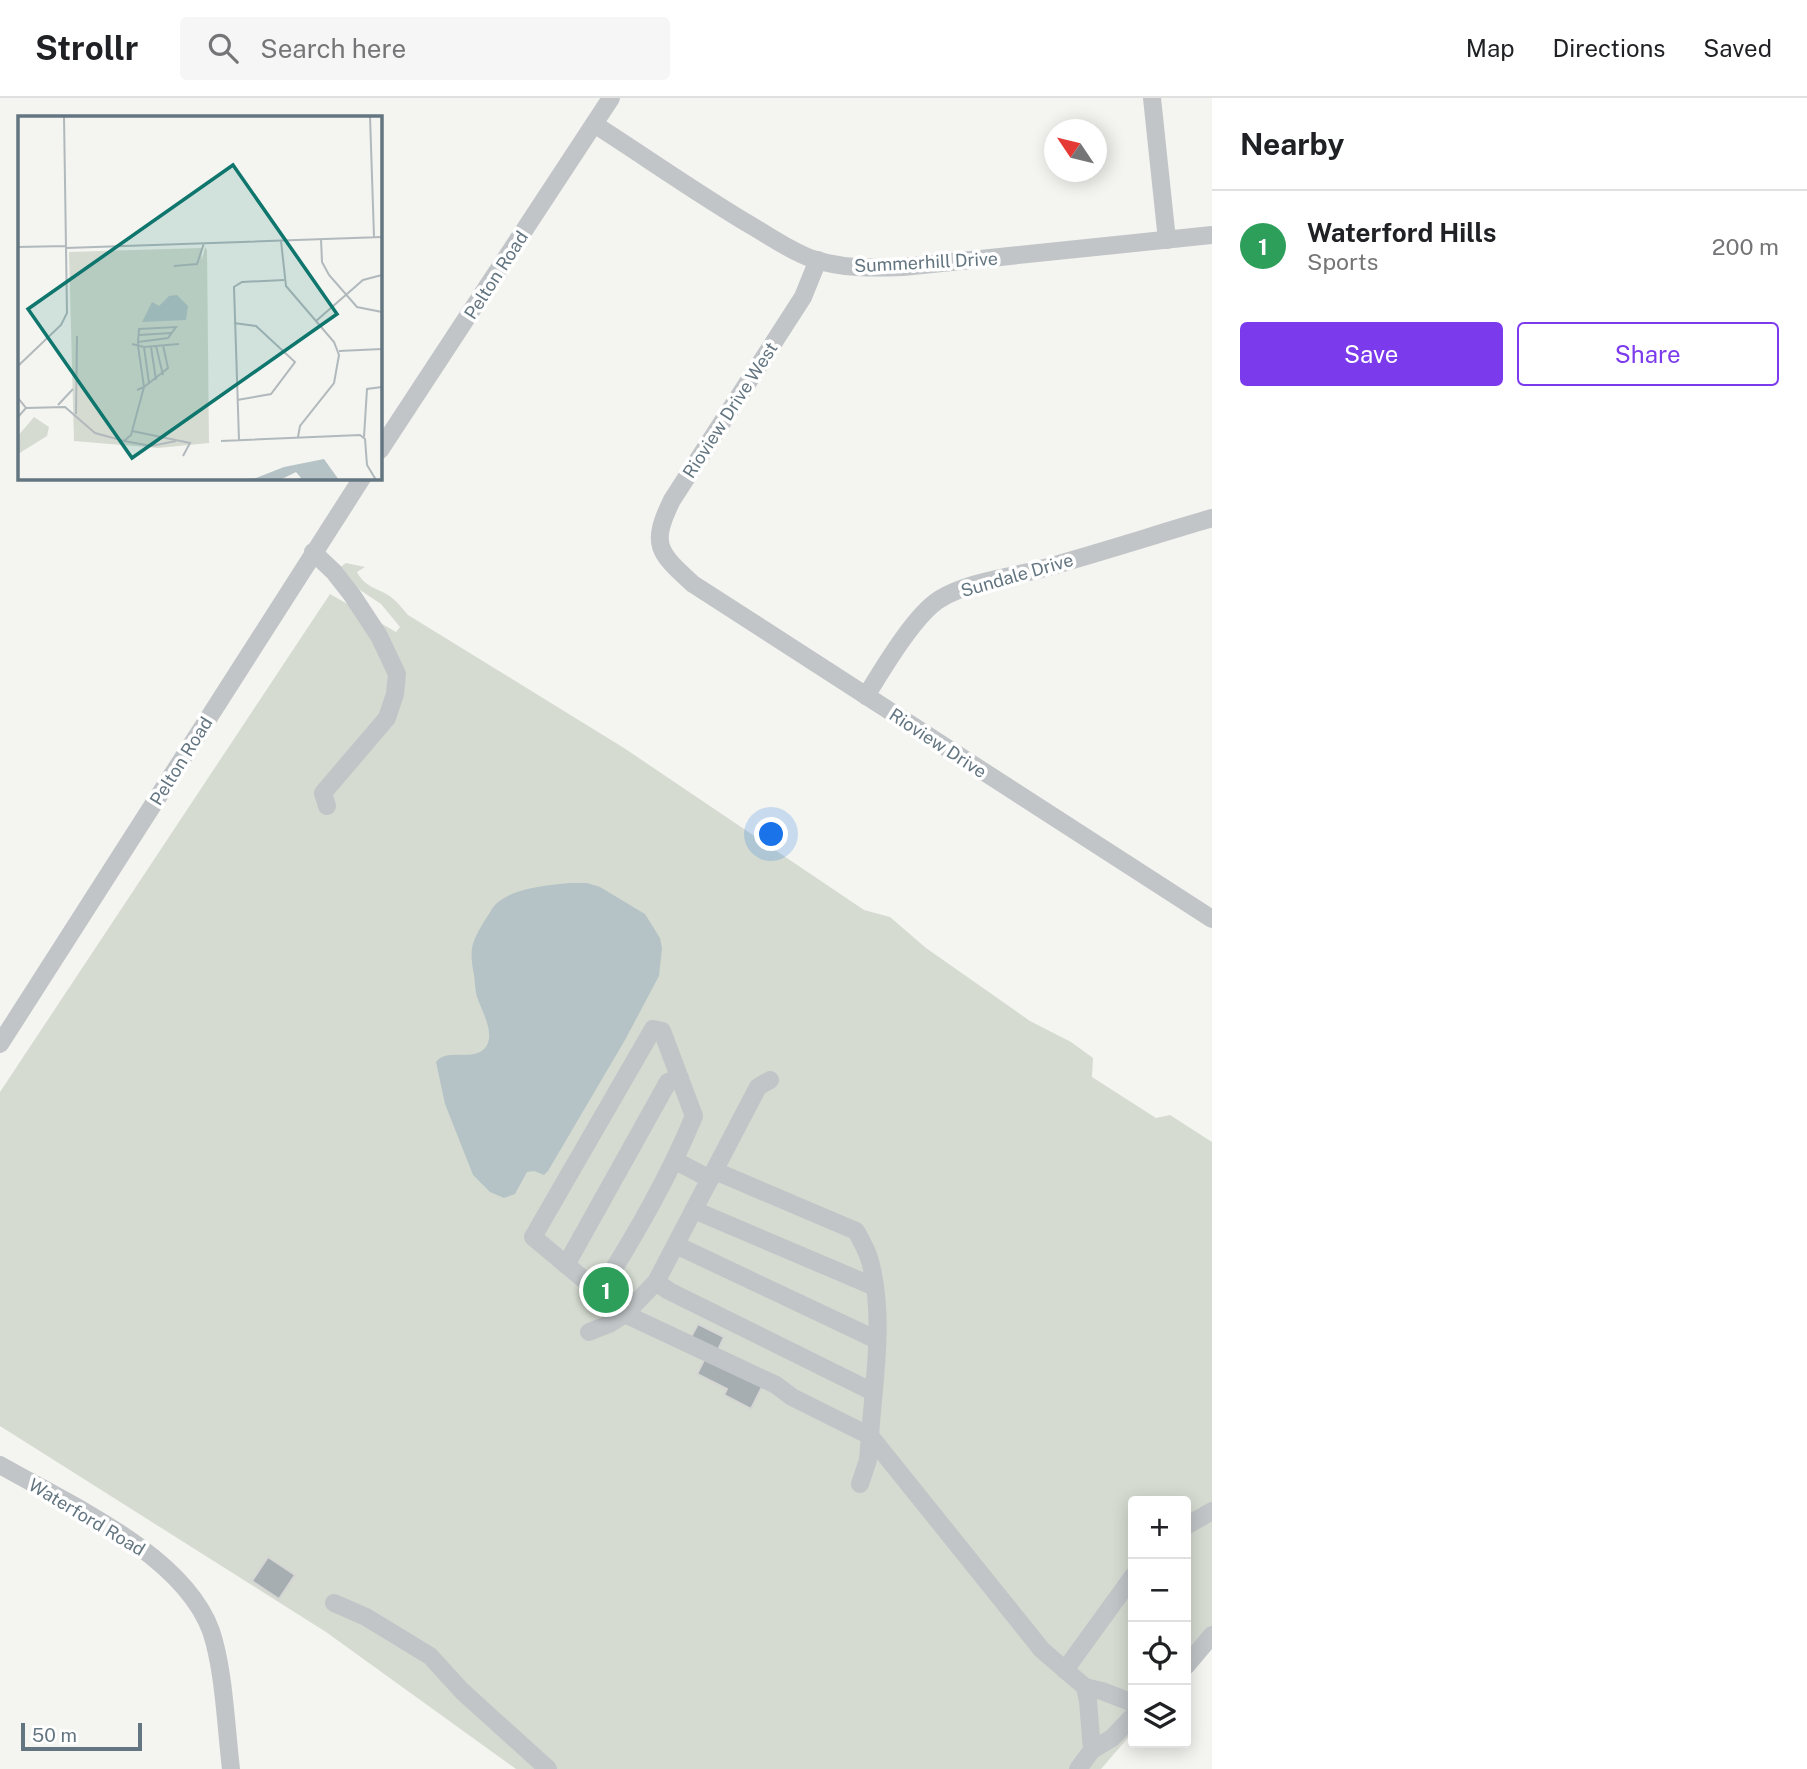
<!DOCTYPE html>
<meta charset="utf-8">
<style>
body{margin:0;font-family:"Public Sans",sans-serif;background:#f6f6f6;color:#202124}
.controls{position:absolute;right:21px;bottom:21px;display:grid;overflow:hidden;border-radius:7px;box-shadow:0 4px 18px #0003}
.controls button{width:63px;height:63px;display:grid;place-items:center;padding:0;border:0;border-bottom:2px solid #e0e0e0;background:#fff;color:#202124;font:35px sans-serif}
.compass{position:absolute;left:1044px;top:21px;width:63px;height:63px;border-radius:50%;background:#fff;box-shadow:0 4px 18px #0003;rotate:305deg}
.scale{position:absolute;left:21px;bottom:18px;width:121px;box-sizing:border-box;padding-left:7px;border:4px solid #637580;border-top:0;font-size:19px;line-height:24px;white-space:nowrap;color:#637580;-webkit-text-stroke:5px #fff;paint-order:stroke}
.you{position:absolute;left:772px;top:737px;width:24px;height:24px;margin:-18px;border:5px solid #fff;border-radius:50%;background:#1a73e8;box-shadow:0 0 0 10px #1a73e833}
.badge{display:grid;place-items:center;width:46px;height:46px;border-radius:50%;background:#7c3aed;color:#fff;font-size:23px;font-weight:700}
.pin{position:absolute;translate:-50% -50%;border:4px solid #fff;box-shadow:0 2px 7px #0006}
.list{margin:0;padding:0;list-style:none}
h2{display:flex;justify-content:space-between;align-items:center;height:91px;margin:0;padding:0 28px;font-size:30px}
h2 small{font-size:23px;font-weight:400;color:#757577}
.list li{display:grid;grid-template-columns:46px 1fr auto;gap:21px;align-items:center;box-sizing:border-box;height:112px;padding:0 28px;border-top:2px solid #e0e0e0}
.list b{display:block;font-size:26px;white-space:nowrap}
.list p{margin:0;font-size:23px;white-space:nowrap;color:#757577}
.list em{font-size:23px;font-style:normal;color:#757577}
.actions{display:flex;gap:14px;padding:21px 28px}
.actions a{flex:1;padding:16px 0;border:2px solid #7c3aed;border-radius:7px;text-align:center;font-size:24px;color:#7c3aed}
.actions .main{background:#7c3aed;color:#fff}
.icon{flex:none;width:38px;height:38px;fill:none;stroke:currentColor;stroke-width:2;stroke-linecap:round;stroke-linejoin:round}
.map{position:relative;flex:none;width:1212px;height:1671px;overflow:hidden}
header{display:flex;align-items:center;gap:42px;box-sizing:border-box;height:98px;padding:0 35px;background:#fff;border-bottom:2px solid #e0e0e0}
header strong{font-size:33px}
nav{display:flex;gap:38px;margin-inline-start:auto;font-size:24px}
.search{width:490px;height:63px;background:#f6f6f6;display:flex;align-items:center;gap:18px;box-sizing:border-box;padding:0 24px;border-radius:7px;color:#757577;font-size:26px}
main{display:flex}
aside{flex:1;background:#fff}
.map>svg:first-child{display:block}
.green{fill:#d5dbd1}
.water{fill:#b6c3c6}
.building{fill:#a6aeb2;stroke:#d5d5d3;stroke-width:2}
.lines{fill:none;stroke-linecap:round;stroke-linejoin:round}
.minor{stroke:#c1c5c8;stroke-width:18}
.labels{text-anchor:middle;dominant-baseline:central;stroke-width:7;stroke-linejoin:round;paint-order:stroke}
.street-label{font-size:18px;fill:#637580;stroke:#fff}
.inset-road{fill:none;stroke:#b1b9bc;stroke-width:2}
.view{fill:#0f766e;fill-opacity:0.15;stroke:#0f766e;stroke-width:3.5}
.inset-edge{fill:none;stroke:#637580;stroke-width:3.5}
</style>
<header>
<strong>Strollr</strong>
<div class="search"><svg class="icon" aria-label="search" viewBox="0 0 24 24"><circle cx="10" cy="10" r="6"/><path d="M15 15l6 6"/></svg>Search here</div>
<nav><a>Map</a><a>Directions</a><a>Saved</a></nav>
</header>
<main>
<div class="map">
<svg width="1212" height="1671" viewBox="0 0 1212 1671">
<rect width="100%" height="100%" fill="#f4f4f0"/>
<path class="green" d="M346 465 365 469 357 474C365 489 375 489 388 497 396 502 402 510 408 517L624 650 864 812 890 819 926 850 1030 923 1071 944 1093 960 1092 979 1156 1020 1170 1017 1212 1044V1545L1186 1574V1403H1133V1634L1101 1671H516L326 1534 0 1328V994L330 496 396 534 400 529 381 506 360 492 339 470Z"/>
<path class="water" d="M569 785H587L600 789 645 816 660 840 662 850 659 878 625 942 548 1073 544 1077 534 1073 527 1074 515 1096 504 1100 490 1094 473 1077 445 1006 436 964C447 948 479 967 488 945 493 931 481 911 477 899 475 892 475 884 474 877 469 851 471 845 485 822 489 817 492 809 497 805 514 790 548 787 569 785Z"/>
<g class="building">
<polygon points="698,1226 724,1239 718,1252 691,1239"/>
<polygon points="706,1258 763,1287 751,1311 724,1297 727,1291 697,1276"/>
<polygon points="268,1459 295,1477 279,1501 252,1483"/>
</g>
<g class="lines">
<g class="minor">
<polyline points="1152,0 1167,142"/>
<path d="M594 26C647 60 698 96 752 128 771 139 792 154 813 161 843 171 872 170 903 169L1212 137"/>
<path d="M818 162 803 199 672 402C650 447 658 454 693 486L1212 821"/>
<polyline points="380,352 611,0"/>
<polyline points="313,454 334,474 352,497 379,538 397,576 395,596 387,620 323,695 327,708"/>
<path d="M866 598C882 572 915 516 940 501 968 484 1006 480 1037 472 1096 456 1154 437 1212 420"/>
<polyline points="0,946 362,380"/>
<polyline points="676,1063 710,1081"/>
<path d="M715 1073 856 1133C861 1142 867 1152 870 1163 885 1219 874 1281 870 1338L1042 1552 1085 1589 1088 1603 1092 1652 1078 1671"/>
<polyline points="694,1112 875,1189"/>
<polyline points="676,1147 877,1242"/>
<polyline points="566,1167 668,984 680,980"/>
<polyline points="656,1184 669,1193 873,1294"/>
<path d="M599 1195C635 1137 668 1081 694 1018L662 933 653 931 533 1139 625 1216 776 1287 792 1299 870 1338 868 1362 860 1386"/>
<polyline points="589,1234 609,1226 625,1216 656,1184 758,989 770,982"/>
<path d="M0 1367C68 1406 183 1456 211 1533 224 1571 226 1630 231 1671"/>
<polyline points="1186,1428 1212,1413"/>
<polyline points="334,1505 366,1519 430,1558 462,1593 548,1671"/>
<polyline points="1186,1568 1212,1537"/>
<polyline points="1065,1572 1133,1478"/>
<polyline points="1085,1589 1102,1593 1133,1605"/>
<polyline points="1092,1652 1112,1640 1133,1618"/>
</g>
</g>
<g class="labels">
<g class="street-label">
<text transform="translate(926 164) rotate(-3)">Summerhill Drive</text>
<text transform="translate(496 177) rotate(-57)">Pelton Road</text>
<text transform="translate(730 312) rotate(-57)">Rioview Drive West</text>
<text transform="translate(1017 477) rotate(-16)">Sundale Drive</text>
<text transform="translate(938 645) rotate(33)">Rioview Drive</text>
<text transform="translate(181 663) rotate(-58)">Pelton Road</text>
<text transform="translate(87 1419) rotate(31)">Waterford Road</text>
</g>
</g>
<g transform="translate(18 18)">
<rect width="364" height="364" fill="#f4f4f0"/>
<path d="M183 132 184 144 187 131 189 134 191 327 140 332 56 325 51 136ZM16 301 31 311 29 320 0 338V320Z" fill="#d5dbd1"/>
<path d="M159 179 170 190 168 204 124 206 134 186 141 190 151 180ZM306 343 321 364H269L283 362 278 356 262 364H214L238 362 266 351Z" fill="#b6c3c6"/>
<path class="inset-road" d="M352 0 356 121M303 123 304 146 311 159 339 191 364 196M263 125 268 170 316 226 321 239 316 267 282 310 280 321M0 131 48 130M48 132 364 121M156 150 179 148 186 127M298 205 345 164 364 159M216 207 238 210 277 246 253 278 219 284M121 219 153 217M114 228 126 231 161 228M138 230 145 259M126 231 131 267M133 231 138 264M321 235 364 233M0 250 43 209 49 197 46 0M119 274 126 271 120 230V226L121 213 158 211 150 222 120 226M0 282 8 292 0 301M40 289 55 273M8 292 47 291 77 317 106 325 113 319 126 271 150 252 145 229M58 298 59 220M114 315 172 327 165 340M346 321 349 273 364 271M221 324 216 171 224 166 266 164M106 325 133 330 158 325M203 325 342 319 347 323 349 349 358 364"/>
<path class="view" d="M215 49 319 198 114 342 10 193Z"/>
<rect width="364" height="364" class="inset-edge"/>
</g>
</svg>
<div class="controls">
<button>+</button>
<button>−</button>
<button><svg class="icon" aria-label="locate" viewBox="0 0 24 24"><circle cx="12" cy="12" r="6"/><path d="M12 2v4M12 18v4M2 12h4M18 12h4"/></svg></button>
<button><svg class="icon" aria-label="layers" viewBox="0 0 24 24"><path d="M12 4l9 5-9 5-9-5zM3 14l9 5 9-5"/></svg></button>
</div>
<svg class="compass" viewBox="-18 -18 36 36"><path d="M0-13l5 13h-10z" fill="#e53935"/><path d="M0 13l5-13h-10z" fill="#757577"/></svg>
<div class="scale">50 m</div>
<div class="you"></div>
<div class="pin badge" style="left:606px;top:1192px;background:#2e9e5b">1</div>
</div>
<aside>
<h2>Nearby<small></small></h2>
<ul class="list">
<li><span class="badge" style="background:#2e9e5b">1</span><div><b>Waterford Hills</b><p>Sports</p></div><em>200 m</em></li>
</ul>
<div class="actions"><a class="main">Save</a><a>Share</a></div>
</aside>
</main>
